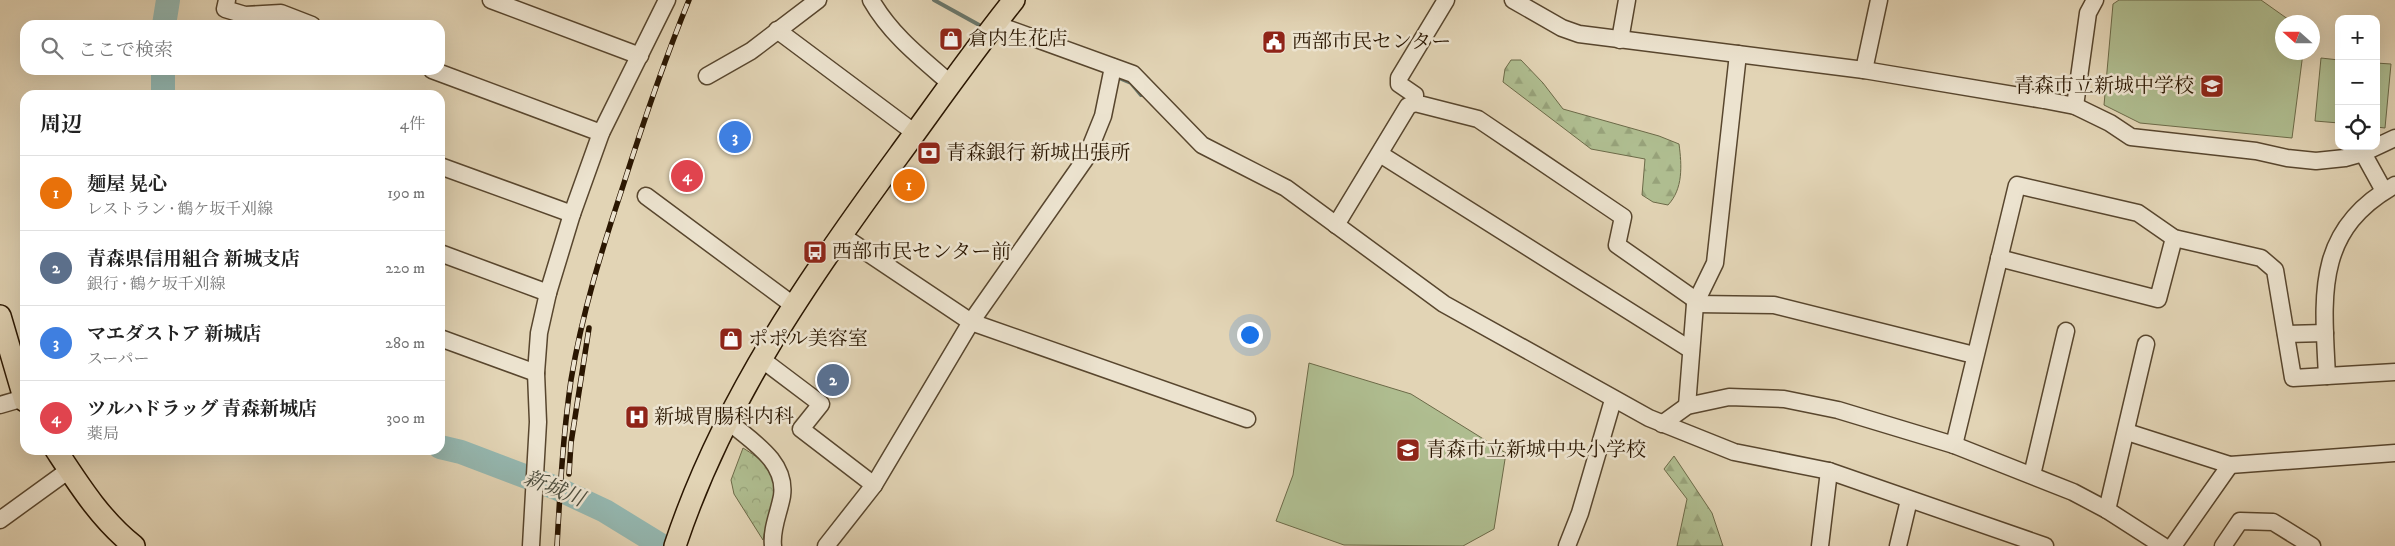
<!DOCTYPE html>
<html lang="ja">
<meta charset="utf-8">
<style>
body{margin:0;font-family:"IM FELL DW Pica","Noto Serif JP",serif;background:#f6f6f6;color:#222}
.controls{position:absolute;right:15px;top:15px;display:grid;overflow:hidden;border-radius:10px;box-shadow:0 5px 20px #0002}
.controls button{width:45px;height:45px;display:grid;place-items:center;padding:0;border:0;border-bottom:1px solid #e0e0e0;background:#fff;color:#222;font:25px sans-serif}
.compass{position:absolute;left:2275px;top:15px;width:45px;height:45px;border-radius:50%;background:#fff;box-shadow:0 5px 20px #0002;rotate:291deg}
.you{position:absolute;left:1249px;top:334px;width:18px;height:18px;margin:-12px;border:4px solid #fff;border-radius:50%;background:#1a73e8;box-shadow:0 0 0 8px #1a73e833}
.badge{display:grid;place-items:center;width:32px;height:32px;border-radius:50%;background:#7c3aed;color:#fff;font-size:16px;font-weight:700}
.pin{position:absolute;translate:-50% -50%;border:2px solid #fff;box-shadow:0 1px 5px #0006}
.list{margin:0;padding:0;list-style:none}
h2{display:flex;justify-content:space-between;align-items:center;height:65px;margin:0;padding:0 20px;font-size:21px}
h2 small{font-size:16px;font-weight:400;color:#767676}
.list li{display:grid;grid-template-columns:32px 1fr auto;gap:15px;align-items:center;box-sizing:border-box;height:75px;padding:0 20px;border-top:1px solid #e0e0e0}
.list b{display:block;font-size:19px;white-space:nowrap}
.list p{margin:0;font-size:16px;white-space:nowrap;color:#767676}
.list em{font-size:16px;font-style:normal;color:#767676}
.icon{flex:none;width:28px;height:28px;fill:none;stroke:currentColor;stroke-width:2;stroke-linecap:round;stroke-linejoin:round}
.map{position:relative;flex:none;width:2395px;height:546px;overflow:hidden}
.search{position:absolute;background:#fff;box-shadow:0 5px 20px #0002;left:20px;top:20px;width:425px;height:55px;display:flex;align-items:center;gap:12px;box-sizing:border-box;padding:0 18px;border-radius:15px;color:#767676;font-size:19px}
.panel{position:absolute;background:#fff;box-shadow:0 5px 20px #0002;left:20px;top:90px;width:425px;height:365px;border-radius:15px}
.map>svg:first-child{display:block}
.forest{fill:url(#forest-firs);stroke:#6c6a48}
.park{fill:url(#park-crowns);stroke:#6c6a48}
.pitch{fill:#afbd90;stroke:#6c6a48}
.lines{fill:none;stroke-linecap:round;stroke-linejoin:round}
.stream{stroke:#6a776b;stroke-width:4}
.river{stroke:#95b8b1;stroke-width:24}
.minor-casing{stroke:#58462e;stroke-width:19}
.major-casing{stroke:#2a1601;stroke-width:24}
.minor{stroke:#ece3cf;stroke-width:16}
.major{stroke:#e2d4b5;stroke-width:21}
.rail-casing{stroke:#2a1601;stroke-width:5.5}
.rail{stroke:#ece3cf;stroke-width:4;stroke-dasharray:11;stroke-linecap:butt}
.labels{text-anchor:middle;dominant-baseline:central;stroke-width:5;stroke-linejoin:round;paint-order:stroke}
.poi-label{font-size:20px;fill:#2a1601;stroke:#ece3cf;text-anchor:start}
.water-label{font-size:21px;font-style:italic;fill:#4f4f3f;stroke:#ece3cf}
</style>
<div class="map">
<svg width="2395" height="546" viewBox="0 0 2395 546">
<defs>
<pattern id="forest-firs" width="22" height="20" patternUnits="userSpaceOnUse" patternTransform="scale(1.25)"><rect width="22" height="20" fill="#afbd90"/><path d="M5 1l3.5 6h-7zM16 11l3.5 6h-7z" fill="#97a27a"/></pattern>
<pattern id="park-crowns" width="20" height="18" patternUnits="userSpaceOnUse" patternTransform="scale(1.25)"><rect width="20" height="18" fill="#afbd90"/><path d="M2 6a3 3 0 1 1 6 0M12 15a3 3 0 1 1 6 0" fill="none" stroke="#97a27a"/></pattern>
</defs>
<rect width="100%" height="100%" fill="#e2d4b5"/>
<filter id="stains"><feTurbulence type="fractalNoise" baseFrequency=".004" numOctaves="4"/><feColorMatrix values="0 0 0 0 .2 0 0 0 0 .09 0 0 0 0 .02 0 0 0 .5 -.17"/></filter>
<radialGradient id="worn" r=".72"><stop offset=".6" stop-color="#630" stop-opacity="0"/><stop offset="1" stop-color="#630" stop-opacity=".3"/></radialGradient>
<g class="forest">
<path d="M1511 60H1521L1543 83 1563 109 1659 136 1679 144C1682 166 1683 189 1668 205L1653 202 1642 195 1645 159 1591 149 1503 82 1505 69Z"/>
<polygon points="1674,456 1712,513 1723,546 1677,546 1687,499 1664,469"/>
</g>
<path class="park" d="M743 448C751 453 762 460 768 467 784 489 767 516 763 540L734 494 731 480Z"/>
<g class="pitch">
<polygon points="2119,0 2261,0 2292,22 2282,22 2282,52 2303,53 2292,138 2140,123 2104,105 2113,4"/>
<polygon points="2321,58 2339,60 2339,123 2315,121"/>
<polygon points="2376,63 2391,64 2385,128 2376,127"/>
<polygon points="1309,363 1411,394 1506,453 1494,529 1463,546 1344,545 1276,521 1293,475"/>
</g>
<g class="lines">
<g class="stream">
<polyline points="934,0 981,26"/>
<polyline points="1119,78 1131,83 1141,95"/>
</g>
<g class="river">
<polyline points="164,25 168,0"/>
<polyline points="163,70 163,95"/>
<polyline points="440,447 461,452 556,488 605,511 662,546"/>
</g>
<g class="minor-casing">
<g id="minor">
<polyline points="227,0 225,9 245,15 281,13 312,25"/>
<polyline points="491,0 640,56"/>
<path d="M871 0C891 35 921 58 951 84"/>
<polyline points="1446,0 1399,78 1399,84 1415,95 1415,103 1478,119 1623,217 1617,245 1697,301"/>
<polyline points="1513,0 1562,28 1579,34 1864,70 2044,100 2075,106 2110,123 2131,137 2256,151 2287,158 2316,161 2345,158 2363,153 2395,138"/>
<polyline points="995,24 1133,74 1202,145 1286,188 1444,304 1649,418 1734,452 1829,471 2045,546"/>
<polyline points="777,30 915,133"/>
<polyline points="1620,40 1627,0"/>
<polyline points="432,70 601,133"/>
<polyline points="1864,70 1879,0"/>
<polyline points="707,76 751,51 818,0"/>
<polyline points="2075,106 2088,13 2095,0"/>
<polyline points="2363,153 2384,191"/>
<polyline points="1380,154 1691,350"/>
<polyline points="440,166 572,214"/>
<polyline points="646,196 793,305"/>
<polyline points="1336,225 1408,106 1415,103"/>
<polyline points="841,235 971,322 1247,419"/>
<polyline points="440,253 548,293"/>
<polyline points="1999,258 2158,299 2174,238"/>
<polyline points="1695,304 1774,305 1974,355"/>
<polyline points="2286,334 2325,333"/>
<polyline points="440,338 536,373"/>
<polyline points="760,358 821,404 801,429 874,485"/>
<path d="M2327 376C2323 296 2314 230 2395 185"/>
<polyline points="0,405 24,398"/>
<polyline points="1687,406 1695,304 1715,263 1738,54"/>
<path d="M728 421C751 441 787 461 782 496 779 513 771 529 773 546"/>
<polyline points="1662,424 1687,406 1729,397 1784,399 1838,410 1954,445 2073,492 2107,510 2163,546"/>
<polyline points="2127,432 2230,465 2395,453"/>
<polyline points="1954,445 2017,185 2138,213 2174,238 2261,258 2275,270 2293,378 2395,372"/>
<polyline points="2032,475 2066,331"/>
<polyline points="2107,510 2146,344"/>
<polyline points="0,520 69,470"/>
<polyline points="531,546 538,422 536,373 539,333 548,293 572,214 601,133 667,0"/>
<polyline points="826,546 874,485 971,322 1086,158 1103,116 1113,67"/>
<polyline points="1567,546 1580,513 1613,400"/>
<polyline points="1820,546 1829,471"/>
<polyline points="1898,546 1909,500"/>
<polyline points="2173,546 2230,465"/>
<polyline points="2223,546 2240,521 2273,522 2312,546"/>
</g>
</g>
<g class="major-casing">
<g id="major">
<polyline points="0,316 25,401"/>
<path d="M56 450C79 485 101 520 134 546"/>
<path d="M675 546C723 401 810 276 899 155 937 103 974 50 1014 0"/>
</g>
</g>
<use href="#minor" class="minor"/>
<use href="#major" class="major"/>
<g class="rail-casing">
<g id="rail">
<polyline points="569,474 571,443 589,328"/>
<path d="M557 546C560 490 563 435 571 380 582 313 602 249 623 186 643 123 664 61 689 0"/>
</g>
</g>
<use href="#rail" class="rail"/>
</g>
<defs>
<g id="shop-square" transform="scale(1.25)"><rect x="-9" y="-9" width="18" height="18" rx="4" fill="#8f2418" stroke="#ece3cf"/><path d="M-5-2.5h2.3a2.7 3.5 0 0 1 5.4 0H5L5.5 6h-11ZM-1.5-2.5h3a1.5 2.3 0 0 0-3 0Z" fill="#fff"/></g>
<g id="civic-square" transform="scale(1.25)"><rect x="-9" y="-9" width="18" height="18" rx="4" fill="#8f2418" stroke="#ece3cf"/><path d="M-.6-6.5H3V-4.5H.6V-3L4-1V1h2V6H-6V1h2V-1L-.6-3ZM-1.2 2.5V6h2.4V2.5Z" fill="#fff"/></g>
<g id="school-square" transform="scale(1.25)"><rect x="-9" y="-9" width="18" height="18" rx="4" fill="#8f2418" stroke="#ece3cf"/><path d="M0-5L7-2L0 1L-7-2ZM-4 1L0 2.5L4 1V4Q0 6-4 4Z" fill="#fff"/></g>
<g id="bank-square" transform="scale(1.25)"><rect x="-9" y="-9" width="18" height="18" rx="4" fill="#8f2418" stroke="#ece3cf"/><path d="M-6-4H6V4H-6ZM0-2.3a2.3 2.3 0 1 0 0 4.6a2.3 2.3 0 1 0 0-4.6Z" fill="#fff"/></g>
<g id="bus-square" transform="scale(1.25)"><rect x="-9" y="-9" width="18" height="18" rx="4" fill="#8f2418" stroke="#ece3cf"/><path d="M-5-6H5V4H4V6H2V4H-2V6H-4V4H-5ZM-3.5-4V0h7V-4ZM-3.5 1.2v1.5H-2V1.2ZM2 1.2v1.5H3.5V1.2Z" fill="#fff"/></g>
<g id="hospital-square" transform="scale(1.25)"><rect x="-9" y="-9" width="18" height="18" rx="4" fill="#8f2418" stroke="#ece3cf"/><path d="M-5-5h3v3.5h4V-5h3V5h-3V1.5h-4V5h-3Z" fill="#fff"/></g>
</defs>
<g fill-rule="evenodd">
<use href="#shop-square" x="951" y="39"/>
<use href="#civic-square" x="1274" y="42"/>
<use href="#school-square" x="2212" y="86"/>
<use href="#bank-square" x="929" y="153"/>
<use href="#bus-square" x="815" y="252"/>
<use href="#shop-square" x="731" y="339"/>
<use href="#hospital-square" x="637" y="417"/>
<use href="#school-square" x="1408" y="450"/>
</g>
<g class="labels">
<g class="poi-label">
<text x="968" y="39">倉内生花店</text>
<text x="1292" y="42">西部市民センター</text>
<text x="2194" y="86" text-anchor="end">青森市立新城中学校</text>
<text x="946" y="153">青森銀行 新城出張所</text>
<text x="832" y="252">西部市民センター前</text>
<text x="748" y="339">ポポル美容室</text>
<text x="654" y="417">新城胃腸科内科</text>
<text x="1426" y="450">青森市立新城中央小学校</text>
</g>
<g class="water-label">
<text transform="translate(554 489) rotate(22)">新城川</text>
</g>
</g>
<rect width="100%" height="100%" filter="url(#stains)"/>
<rect width="100%" height="100%" fill="url(#worn)"/>
</svg>
<div class="controls">
<button>+</button>
<button>−</button>
<button><svg class="icon" aria-label="locate" viewBox="0 0 24 24"><circle cx="12" cy="12" r="6"/><path d="M12 2v4M12 18v4M2 12h4M18 12h4"/></svg></button>
</div>
<svg class="compass" viewBox="-18 -18 36 36"><path d="M0-13l5 13h-10z" fill="#e53935"/><path d="M0 13l5-13h-10z" fill="#767676"/></svg>
<div class="you"></div>
<div class="pin badge" style="left:909px;top:185px;background:#e8710a">1</div>
<div class="pin badge" style="left:833px;top:380px;background:#5c6f8a">2</div>
<div class="pin badge" style="left:735px;top:137px;background:#3f7fe0">3</div>
<div class="pin badge" style="left:687px;top:176px;background:#e0444e">4</div>
<div class="search"><svg class="icon" aria-label="search" viewBox="0 0 24 24"><circle cx="10" cy="10" r="6"/><path d="M15 15l6 6"/></svg>ここで検索</div>
<section class="panel">
<h2>周辺<small>4件</small></h2>
<ul class="list">
<li><span class="badge" style="background:#e8710a">1</span><div><b>麺屋 晃心</b><p>レストラン · 鶴ケ坂千刈線</p></div><em>190 m</em></li>
<li><span class="badge" style="background:#5c6f8a">2</span><div><b>青森県信用組合 新城支店</b><p>銀行 · 鶴ケ坂千刈線</p></div><em>220 m</em></li>
<li><span class="badge" style="background:#3f7fe0">3</span><div><b>マエダストア 新城店</b><p>スーパー</p></div><em>280 m</em></li>
<li><span class="badge" style="background:#e0444e">4</span><div><b>ツルハドラッグ 青森新城店</b><p>薬局</p></div><em>300 m</em></li>
</ul>
</section>
</div>
